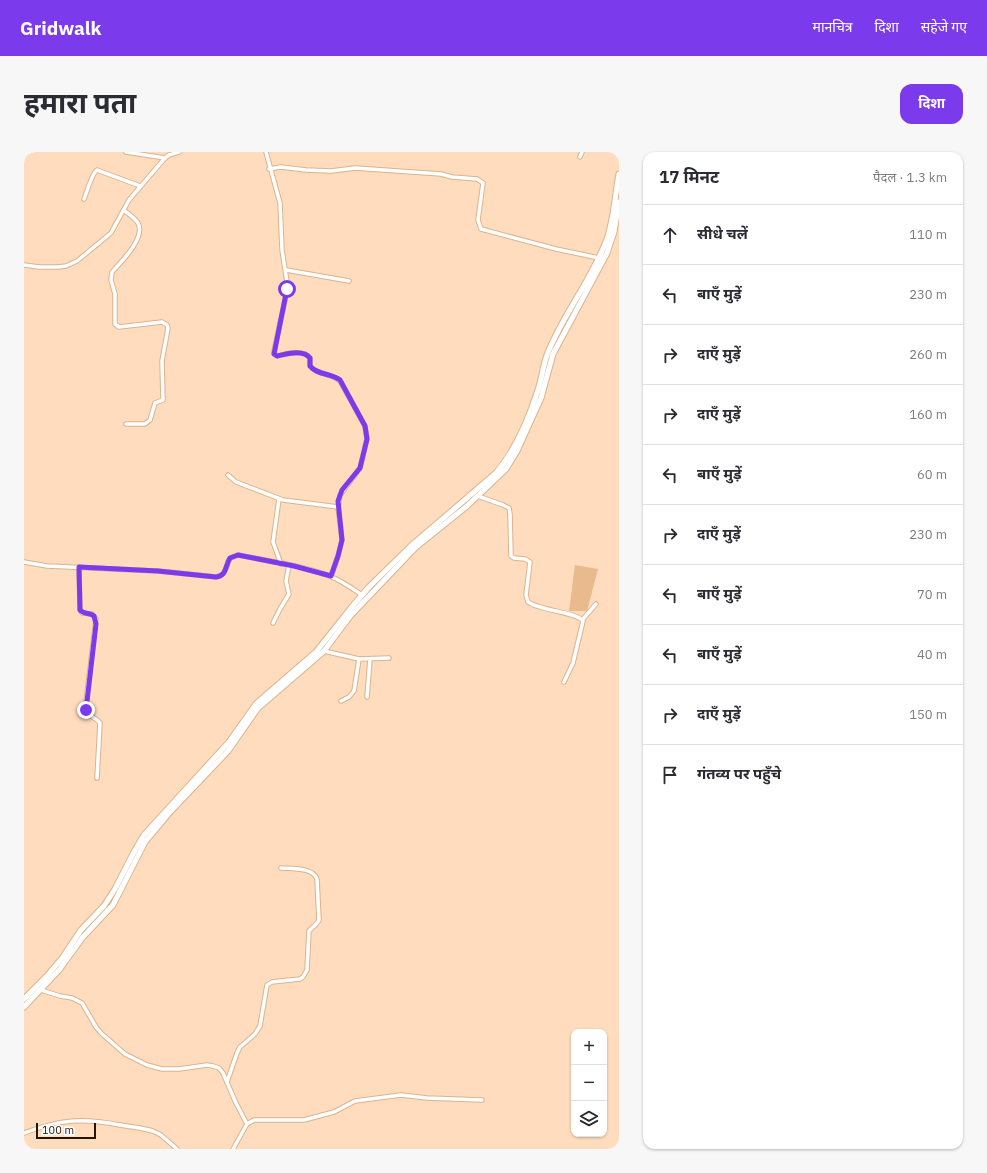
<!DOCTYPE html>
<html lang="hi">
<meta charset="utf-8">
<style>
body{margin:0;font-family:"IBM Plex Sans","Noto Sans Devanagari",sans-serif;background:#f7f7f7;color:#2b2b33}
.controls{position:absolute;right:12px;bottom:12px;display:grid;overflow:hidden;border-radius:8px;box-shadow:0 1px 3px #0004}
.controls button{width:36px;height:36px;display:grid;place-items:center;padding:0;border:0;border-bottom:1px solid #e1e1e2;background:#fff;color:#2b2b33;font:20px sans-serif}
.scale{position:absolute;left:12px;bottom:10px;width:60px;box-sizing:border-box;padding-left:4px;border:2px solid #231406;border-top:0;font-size:11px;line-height:14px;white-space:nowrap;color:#231406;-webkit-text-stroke:3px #fff;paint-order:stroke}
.stop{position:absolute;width:12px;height:12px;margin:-9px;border:3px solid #7c3aed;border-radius:50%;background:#fff}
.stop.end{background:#7c3aed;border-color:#fff;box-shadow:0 1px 4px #0008}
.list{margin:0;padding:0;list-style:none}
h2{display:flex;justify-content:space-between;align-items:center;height:52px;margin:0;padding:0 16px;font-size:17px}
h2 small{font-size:13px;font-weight:400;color:#7c7c81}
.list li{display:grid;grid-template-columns:26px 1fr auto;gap:12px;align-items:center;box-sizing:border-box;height:60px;padding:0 16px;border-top:1px solid #e1e1e2}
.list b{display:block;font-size:15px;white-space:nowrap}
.list em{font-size:13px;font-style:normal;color:#7c7c81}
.icon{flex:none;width:22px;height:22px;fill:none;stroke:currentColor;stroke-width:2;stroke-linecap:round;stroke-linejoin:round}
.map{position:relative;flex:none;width:595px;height:997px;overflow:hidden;border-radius:12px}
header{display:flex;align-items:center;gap:24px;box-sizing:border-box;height:56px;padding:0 20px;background:#7c3aed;color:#fff}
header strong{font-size:19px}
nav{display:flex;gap:22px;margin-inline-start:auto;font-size:14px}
.intro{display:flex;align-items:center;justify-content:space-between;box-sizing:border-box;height:96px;padding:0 24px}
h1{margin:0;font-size:28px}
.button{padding:10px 18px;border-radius:12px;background:#7c3aed;color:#fff;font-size:14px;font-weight:700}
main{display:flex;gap:24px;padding:0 24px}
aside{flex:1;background:#fff;border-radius:12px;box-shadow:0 1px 3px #0004}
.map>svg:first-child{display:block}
.green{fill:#e8ba8e}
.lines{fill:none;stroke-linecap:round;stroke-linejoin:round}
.street-casing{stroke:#dcb38c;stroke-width:5.5}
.secondary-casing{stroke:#dcb38c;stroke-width:7}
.street{stroke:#fff;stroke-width:3.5}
.secondary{stroke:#fff;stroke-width:5}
.route{stroke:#7c3aed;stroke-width:5}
</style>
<header>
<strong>Gridwalk</strong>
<nav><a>मानचित्र</a><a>दिशा</a><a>सहेजे गए</a></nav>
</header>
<div class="intro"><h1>हमारा पता</h1><a class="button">दिशा</a></div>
<main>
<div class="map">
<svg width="595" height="997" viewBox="0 0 595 997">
<rect width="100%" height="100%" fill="#ffdcbd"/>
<polygon class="green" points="551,413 574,417 563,459 545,459"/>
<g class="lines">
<g class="street-casing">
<g id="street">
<polyline points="102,0 141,6"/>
<path d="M242 0 256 51 258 98 263 130 262 143 250 199V202L253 204C263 202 279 197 286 206V214C293 223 307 221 316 229L341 274 343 287 336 316 316 343 314 355 318 388 314 404 307 424"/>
<polyline points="556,5 558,0"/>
<polyline points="245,17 257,15 282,18 307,19 331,16 417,22 428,25 453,27 459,31 454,68 457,77 532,97 575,106"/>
<path d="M60 47C63 40 68 21 73 18L116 34"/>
<path d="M100 58C104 62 111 66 114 71 122 86 97 110 88 120L87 128 91 142V172L95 175 138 170 143 173 144 176 138 209 139 248 131 251 126 268 121 272H102"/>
<polyline points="0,113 15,115 34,115 42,114 53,109 87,81 105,48 141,6 145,3 155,0"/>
<polyline points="262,118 325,129"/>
<polyline points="204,323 212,330 259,348 314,355"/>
<path d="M454 344 479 353 485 356 486 362 487 404 490 406 501 407 506 410 502 443 504 450C517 459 553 460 559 469L549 511 540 530"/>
<polyline points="255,347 249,390 257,412"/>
<path d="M0 410 23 414 134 419 192 425C203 424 201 414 206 406L214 403C244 409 277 413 306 424 317 429 328 436 338 443"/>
<path d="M55 415 56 458 58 461 68 462 72 467 61 558C65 565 72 565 76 571L73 626"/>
<polyline points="559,467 572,452"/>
<polyline points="249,471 256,457 265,442 262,429 265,413"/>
<polyline points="300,499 335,507 365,506"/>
<polyline points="343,545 346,507"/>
<polyline points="317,549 325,545 330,539 335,507"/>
<polyline points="17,838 36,844 48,846 58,851 72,875 77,881 101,902 123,913 138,917 155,917 183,913 189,914 195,916 199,921 212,951 223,972"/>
<path d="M203 930 213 901 216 895 231 882 236 874 243 833 248 830 276 827 279 825 283 818 285 779C288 775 293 773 295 768L293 727C289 715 267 717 257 716"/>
<path d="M0 981C38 967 57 966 96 973 107 975 119 976 129 979L137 983 153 997"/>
<polyline points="209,997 223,972 230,968 280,968 310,960 331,949 377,943 403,946 458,948"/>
</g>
</g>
<g class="secondary-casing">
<g id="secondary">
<path d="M0 847 22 825 39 805 57 778 80 754 91 737 111 698 120 683 205 590 232 552 292 500 327 456 345 435 387 394 472 321C491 299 505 266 514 238 518 226 519 214 523 203 539 162 568 128 583 87 590 67 591 43 595 22"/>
<polyline points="0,855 35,818 59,785 89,753 121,690 146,660 204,599 234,556 300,499 327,463 392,395 443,354 482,317 493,299 517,246 529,202 583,101 590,80 595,50"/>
</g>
</g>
<use href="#street" class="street"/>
<use href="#secondary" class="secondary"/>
</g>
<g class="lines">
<path class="route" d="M62 558 72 472 70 464C66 460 60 463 56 458L55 415 134 419 192 425C203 424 201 414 206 406L214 403 270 414 307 424 314 404 318 388 314 349 318 338 336 316 343 287 341 274 316 228C307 221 293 223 286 214V206C279 197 263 202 253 204L250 202 263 137"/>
</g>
</svg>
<div class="controls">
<button>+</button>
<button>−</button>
<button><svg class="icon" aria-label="layers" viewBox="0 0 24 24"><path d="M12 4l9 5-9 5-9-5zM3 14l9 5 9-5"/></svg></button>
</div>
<div class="scale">100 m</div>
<div class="stop" style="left:263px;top:137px"></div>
<div class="stop end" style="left:62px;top:558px"></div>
</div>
<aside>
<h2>17 मिनट<small>पैदल · 1.3 km</small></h2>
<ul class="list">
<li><svg class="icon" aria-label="ahead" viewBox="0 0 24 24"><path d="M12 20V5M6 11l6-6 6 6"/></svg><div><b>सीधे चलें</b></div><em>110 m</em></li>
<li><svg class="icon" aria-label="left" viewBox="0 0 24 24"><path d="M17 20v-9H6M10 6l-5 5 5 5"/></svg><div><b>बाएँ मुड़ें</b></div><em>230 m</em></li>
<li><svg class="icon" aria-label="right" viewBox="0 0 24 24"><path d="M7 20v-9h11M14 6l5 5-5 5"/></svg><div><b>दाएँ मुड़ें</b></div><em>260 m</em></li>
<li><svg class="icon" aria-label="right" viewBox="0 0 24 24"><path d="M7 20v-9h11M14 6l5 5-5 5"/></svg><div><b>दाएँ मुड़ें</b></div><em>160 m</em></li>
<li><svg class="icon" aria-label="left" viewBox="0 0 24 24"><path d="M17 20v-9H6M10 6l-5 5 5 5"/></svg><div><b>बाएँ मुड़ें</b></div><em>60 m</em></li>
<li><svg class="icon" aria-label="right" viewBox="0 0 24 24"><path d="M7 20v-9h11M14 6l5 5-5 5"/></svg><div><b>दाएँ मुड़ें</b></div><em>230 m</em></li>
<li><svg class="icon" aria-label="left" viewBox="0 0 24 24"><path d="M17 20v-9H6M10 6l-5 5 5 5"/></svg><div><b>बाएँ मुड़ें</b></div><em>70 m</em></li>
<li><svg class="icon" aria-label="left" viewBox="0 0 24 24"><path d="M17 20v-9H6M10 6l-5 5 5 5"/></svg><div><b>बाएँ मुड़ें</b></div><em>40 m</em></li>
<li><svg class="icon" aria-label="right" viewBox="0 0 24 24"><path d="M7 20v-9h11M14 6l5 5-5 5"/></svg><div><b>दाएँ मुड़ें</b></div><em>150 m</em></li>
<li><svg class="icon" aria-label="arrive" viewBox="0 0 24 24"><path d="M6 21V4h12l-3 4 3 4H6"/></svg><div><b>गंतव्य पर पहुँचे</b></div></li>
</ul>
</aside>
</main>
